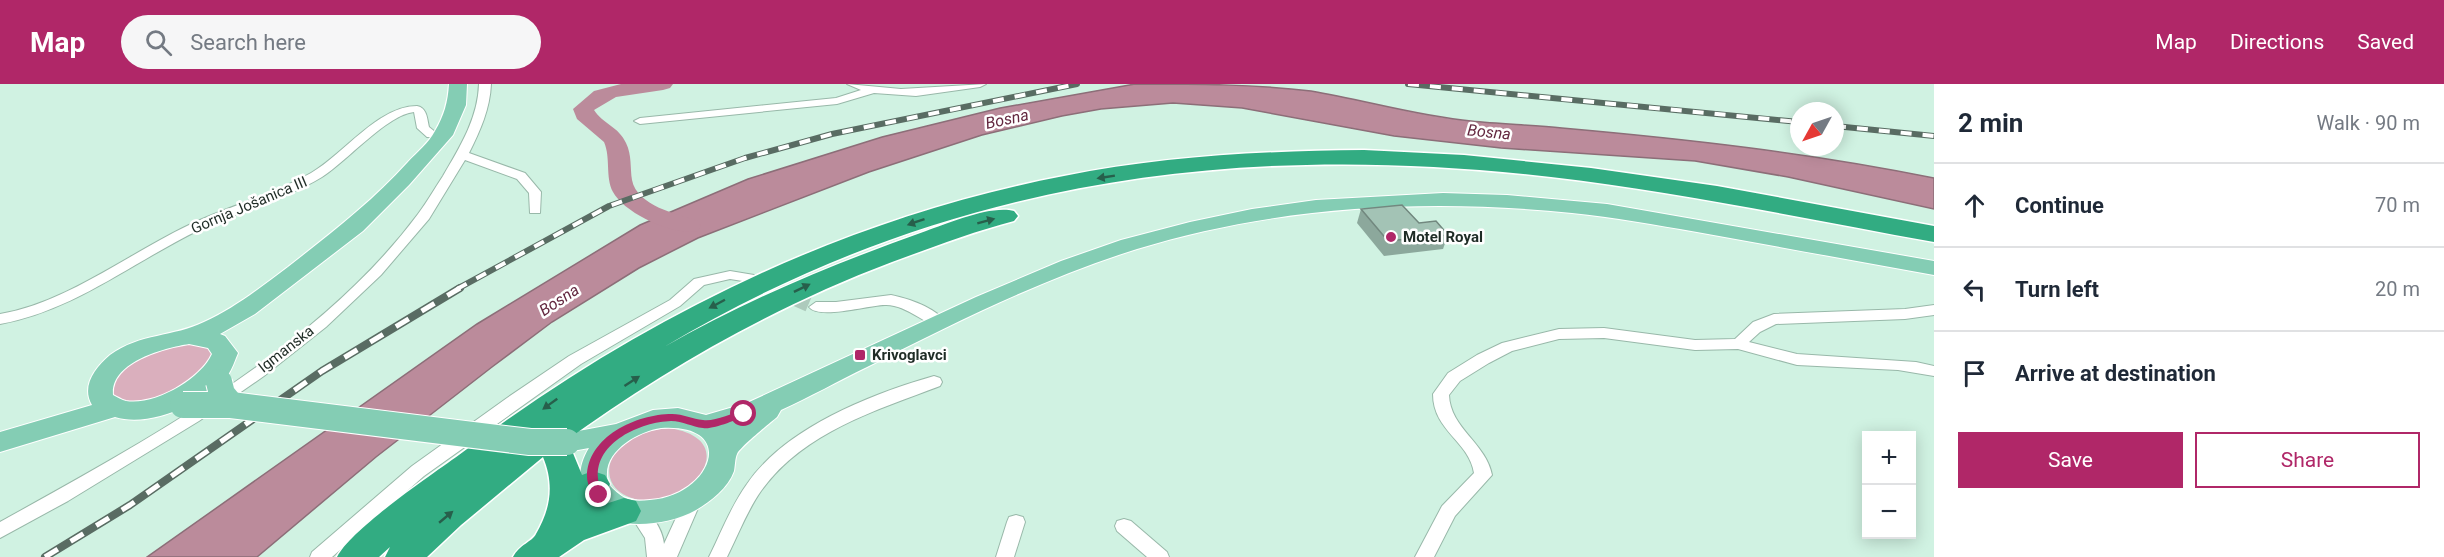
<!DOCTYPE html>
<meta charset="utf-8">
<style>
body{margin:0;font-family:Roboto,sans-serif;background:#f6f6f7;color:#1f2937}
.controls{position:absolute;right:18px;bottom:18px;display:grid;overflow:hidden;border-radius:0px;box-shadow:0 3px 15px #0003}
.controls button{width:54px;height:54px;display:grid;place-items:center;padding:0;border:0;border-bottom:2px solid #e0e1e3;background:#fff;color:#1f2937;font:30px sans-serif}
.compass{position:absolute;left:1790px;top:18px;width:54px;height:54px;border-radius:50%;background:#fff;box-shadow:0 3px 15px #0003;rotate:230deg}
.stop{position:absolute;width:18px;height:18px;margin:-14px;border:4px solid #b02768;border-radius:50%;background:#fff}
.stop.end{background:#b02768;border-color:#fff;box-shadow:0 2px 6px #0008}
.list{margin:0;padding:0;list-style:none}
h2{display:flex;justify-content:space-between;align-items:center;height:78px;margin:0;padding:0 24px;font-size:26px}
h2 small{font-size:20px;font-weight:400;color:#747a83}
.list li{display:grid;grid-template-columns:39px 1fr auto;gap:18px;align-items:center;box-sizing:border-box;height:84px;padding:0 24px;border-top:2px solid #e0e1e3}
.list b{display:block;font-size:22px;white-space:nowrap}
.list em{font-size:20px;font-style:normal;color:#747a83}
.actions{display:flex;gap:12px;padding:18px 24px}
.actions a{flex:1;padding:14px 0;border:2px solid #b02768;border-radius:0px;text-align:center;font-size:21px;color:#b02768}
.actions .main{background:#b02768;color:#fff}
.icon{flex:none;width:33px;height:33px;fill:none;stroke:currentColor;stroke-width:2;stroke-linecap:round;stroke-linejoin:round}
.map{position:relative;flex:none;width:1934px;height:473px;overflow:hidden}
header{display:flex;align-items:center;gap:36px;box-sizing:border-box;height:84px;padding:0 30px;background:#b02768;color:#fff}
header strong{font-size:28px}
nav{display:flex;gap:33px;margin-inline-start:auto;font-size:21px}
.search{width:420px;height:54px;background:#f6f6f7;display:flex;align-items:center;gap:15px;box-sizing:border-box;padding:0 21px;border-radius:33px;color:#747a83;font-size:22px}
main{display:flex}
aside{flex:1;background:#fff}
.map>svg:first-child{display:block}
.green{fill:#daafbd}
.water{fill:#bb8b9b;stroke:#8c6e78;stroke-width:1.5}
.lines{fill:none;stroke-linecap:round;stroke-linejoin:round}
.river{fill:#bb8b9b;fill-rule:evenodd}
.street-tunnel-far1{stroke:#adcabc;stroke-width:13;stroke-dasharray:13 6;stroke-linecap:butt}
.street-tunnel{stroke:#adcabc;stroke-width:16;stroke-dasharray:16 8;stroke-linecap:butt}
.street-casing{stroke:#98b8a9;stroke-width:2}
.primary-casing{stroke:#fff;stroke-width:2}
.highway-casing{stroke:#fff;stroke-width:3}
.street{fill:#fff;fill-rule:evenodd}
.primary{fill:#84cdb4;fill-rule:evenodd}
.highway{fill:#32ac82;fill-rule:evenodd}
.rail-far1-casing{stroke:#596c63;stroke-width:6}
.rail-casing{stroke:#596c63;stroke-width:8}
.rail-far1{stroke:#fff;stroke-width:4;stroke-dasharray:11;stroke-linecap:butt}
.rail{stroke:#fff;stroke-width:5;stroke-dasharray:15;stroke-linecap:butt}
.primary-bridge-casing{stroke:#fff;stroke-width:28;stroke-linecap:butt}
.primary-bridge{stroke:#84cdb4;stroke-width:26}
.wall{fill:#8ca89c}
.building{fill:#a3c3b5;stroke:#72887f;stroke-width:1.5}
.oneway{fill:#275f4b}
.route{fill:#b02768}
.poi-dot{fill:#b02768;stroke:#fff;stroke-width:2}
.labels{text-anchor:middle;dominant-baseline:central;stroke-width:5;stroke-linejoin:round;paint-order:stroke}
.street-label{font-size:15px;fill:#1f2c26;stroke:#fff}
.poi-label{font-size:15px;font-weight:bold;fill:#1f2c26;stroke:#fff;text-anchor:start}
.water-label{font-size:16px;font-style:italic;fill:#642840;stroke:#fff}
</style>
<header>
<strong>Map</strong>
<div class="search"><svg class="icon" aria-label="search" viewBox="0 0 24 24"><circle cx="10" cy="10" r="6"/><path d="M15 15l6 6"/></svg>Search here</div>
<nav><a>Map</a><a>Directions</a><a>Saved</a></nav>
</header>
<main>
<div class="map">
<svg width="1934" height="473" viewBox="0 0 1934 473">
<rect width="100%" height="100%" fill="#d0f2e2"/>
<g class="green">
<polygon points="192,257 212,265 215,273 191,303 139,320 114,316 108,300 141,269"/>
<path d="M669 344C747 356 688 428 635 415 606 408 601 380 622 361 635 349 652 346 669 344Z"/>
</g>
<path class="water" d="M1135 0C1194 0 1253 0 1311 7 1365 16 1417 32 1471 37 1501 40 1532 41 1562 44 1686 55 1812 69 1934 94V125L1788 93 1695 77 1501 64 1394 52 1242 24 1173 19 1101 25 1062 32 982 51 869 88 698 154 639 184 552 238 492 283 376 373 257 473H147L477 240 640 141 748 95 882 53 1000 24Z"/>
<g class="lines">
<path class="river" d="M621 0H673L670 4 663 6 616 13 594 26C602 39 619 43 626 59 632 71 630 84 632 96 637 122 677 130 698 137L701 142 698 147C675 153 624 129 613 108 605 93 611 74 604 58L577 35 573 25 594 7Z"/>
<polyline class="street-tunnel-far1" points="756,197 775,205"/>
<polyline class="street-tunnel" points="772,204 816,223"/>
<g class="street-casing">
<g id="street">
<path d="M479 0H491C490 25 480 47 469 69L525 89 541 108 540 129H530L529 109 517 95 465 76 429 135 381 191 326 243 264 292 199 337 68 417 0 454V438C144 358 318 265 418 130 427 118 435 104 443 92 460 63 478 34 479 0Z"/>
<polygon points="847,0 901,5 986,0 980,3 916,12 874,9 837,20 640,40 634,37 640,34 836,14 861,6"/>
<path d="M417 22C427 24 427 34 429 43L434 47 447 48V54L427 53 417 44 414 28C388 30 346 78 322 93 284 116 240 127 201 145 134 177 74 227 0 240V230C66 219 128 170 189 141 229 122 272 111 311 89 344 70 378 22 417 22Z"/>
<polygon points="730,187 754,191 756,194 749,198 730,195 704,201 680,222 581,280 424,392 332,473 310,473 312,468 412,382 507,314 569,272 670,216 694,195"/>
<path d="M891 211C910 215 934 223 947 239L944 242C930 246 908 220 885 221 869 221 819 236 809 223L816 218H836Z"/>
<path d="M1934 221V231L1905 235 1776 240 1760 248 1749 258 1797 270 1916 278 1934 282V292L1898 286 1797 281 1738 265 1695 266 1604 254 1559 255 1512 267 1489 279 1460 297 1449 311C1450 344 1486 359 1492 391L1455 432 1434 473H1415L1442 422 1474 389C1469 357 1433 347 1433 310L1448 289 1477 271 1502 259 1559 245 1604 244 1695 256 1735 255 1753 238 1774 230 1905 225Z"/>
<path d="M934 292 940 294 942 298 940 302C875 327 803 348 761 407 747 427 738 451 727 473H709C721 449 731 422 747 400 785 344 871 310 934 292Z"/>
<path d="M693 408 699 410 702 415 677 473H647L645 454 629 429 632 424C648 419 663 446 664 460L687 410Z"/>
<polygon points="1016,431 1023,433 1025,438 1014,473 996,473 1007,438 1009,433"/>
<polygon points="1124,435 1131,437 1167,468 1169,473 1147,473 1117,447 1115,442 1117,437"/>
</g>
</g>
<g class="primary-casing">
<g id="primary">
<path d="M449 0H467L466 21 453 51 409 101 363 147 255 230 220 250 225 252 238 269C235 276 232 285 228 291 205 319 151 344 115 333L0 368V348L92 321C81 302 95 284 110 271 140 249 174 253 204 238 235 224 261 203 288 183 330 150 372 118 408 78 417 68 429 59 435 47 444 32 448 18 449 0ZM189 260 208 264 212 270C201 295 154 322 126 317 122 316 117 313 113 311 110 278 164 264 189 260Z"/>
<path d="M1443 109 1507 111 1607 120 1934 177V191C1855 177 1776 162 1697 148 1656 141 1614 133 1572 129 1427 114 1277 122 1137 165 1044 194 954 239 867 283 838 297 810 313 781 326L777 333C770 339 740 363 737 370 735 374 735 382 734 387 728 404 711 417 696 426 680 435 658 440 639 440 597 440 564 404 589 364L567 368 557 365 553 358 557 351 616 340 653 326 678 324 706 331 747 319 976 213 1061 177 1121 156 1190 138 1252 125 1316 116ZM661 344C740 339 711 412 650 416 639 417 628 418 619 410 613 405 607 401 607 392 605 366 639 347 661 344Z"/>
</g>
</g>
<g class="highway-casing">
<path id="highway" d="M1364 66 1464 71 1591 84 1717 102 1934 142V158C1806 135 1680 108 1551 93 1233 56 942 97 664 263 748 215 836 179 926 147 949 139 991 121 1014 127L1018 132 1014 137C972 148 933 163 892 178 773 223 664 285 561 360L570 362 582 391 593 387 605 391 610 400 596 423 624 414 636 417 641 427 636 437 584 456 559 473H513C520 460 532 458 536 450 550 426 555 402 543 373L461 441 427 473H385L390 463 379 473H337C352 444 433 390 463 368 641 234 844 134 1064 92 1163 72 1263 67 1364 66Z"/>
</g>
<use href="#street" class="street"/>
<use href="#primary" class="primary"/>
<use href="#highway" class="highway"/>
<g class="rail-far1-casing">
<g id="rail-far1">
<polyline points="1408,0 1799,38"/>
<polyline points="1835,42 1934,52"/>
<polyline points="457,205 609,122 745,74 832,50 1077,0"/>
</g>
</g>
<g class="rail-casing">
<polyline id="rail" points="45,473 130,421 322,287 460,204"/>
</g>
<use href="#rail-far1" class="rail-far1"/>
<use href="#rail" class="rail"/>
<g class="primary-bridge-casing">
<g id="primary-bridge">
<polyline points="219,298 222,310 231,321"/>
<polyline points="183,321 231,321 530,358 567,358"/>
</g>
</g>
<use href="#primary-bridge" class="primary-bridge"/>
</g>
<polygon class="wall" points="1361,125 1419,139 1448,151 1443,165 1384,172 1357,139"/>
<polygon class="building" points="1402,121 1419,139 1436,137 1448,151 1388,157 1361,125"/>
<defs><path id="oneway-solid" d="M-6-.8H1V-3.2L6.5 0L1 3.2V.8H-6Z" transform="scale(1.5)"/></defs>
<g class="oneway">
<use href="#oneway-solid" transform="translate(1106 93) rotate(171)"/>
<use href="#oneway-solid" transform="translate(986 137) rotate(-15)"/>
<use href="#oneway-solid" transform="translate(916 138) rotate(161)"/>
<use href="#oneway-solid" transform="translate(802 204) rotate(-26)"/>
<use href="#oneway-solid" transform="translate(717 220) rotate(152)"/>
<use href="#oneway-solid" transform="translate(632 297) rotate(-33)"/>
<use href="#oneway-solid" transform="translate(550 320) rotate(144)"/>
<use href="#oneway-solid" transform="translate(446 433) rotate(-40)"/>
</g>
<path class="route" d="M744 326 747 327V332C737 335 713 346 703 344 692 343 683 337 671 337 641 338 595 358 598 394 598 400 603 407 605 411L599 416 595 415C592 409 587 400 587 393 587 353 636 330 672 330 683 330 693 335 703 336 714 338 732 329 744 326Z"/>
<g class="poi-dot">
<circle cx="1391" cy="153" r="6"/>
<rect x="854" y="265" width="12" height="12" rx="3"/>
</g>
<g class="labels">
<g class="street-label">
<text transform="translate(249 121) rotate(-23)">Gornja Jošanica III</text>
<text transform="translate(286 265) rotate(-38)">Igmanska</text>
</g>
<g class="poi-label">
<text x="1403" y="153">Motel Royal</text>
<text x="872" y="271">Krivoglavci</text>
</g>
<g class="water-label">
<text transform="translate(1007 35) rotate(-12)">Bosna</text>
<text transform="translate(1489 48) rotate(6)">Bosna</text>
<text transform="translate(559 216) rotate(-33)">Bosna</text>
</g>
</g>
</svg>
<div class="controls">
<button>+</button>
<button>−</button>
</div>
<svg class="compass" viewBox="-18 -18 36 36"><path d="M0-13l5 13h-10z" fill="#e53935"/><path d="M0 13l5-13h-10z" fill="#747a83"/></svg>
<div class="stop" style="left:744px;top:330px"></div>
<div class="stop end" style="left:599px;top:411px"></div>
</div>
<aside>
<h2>2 min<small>Walk · 90 m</small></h2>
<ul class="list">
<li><svg class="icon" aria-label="ahead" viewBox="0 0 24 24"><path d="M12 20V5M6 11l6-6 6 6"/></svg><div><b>Continue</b></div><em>70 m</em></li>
<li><svg class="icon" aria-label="left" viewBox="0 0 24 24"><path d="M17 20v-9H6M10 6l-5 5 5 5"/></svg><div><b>Turn left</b></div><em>20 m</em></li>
<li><svg class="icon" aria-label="arrive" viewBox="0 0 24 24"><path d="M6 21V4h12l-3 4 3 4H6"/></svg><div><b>Arrive at destination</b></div></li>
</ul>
<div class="actions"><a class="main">Save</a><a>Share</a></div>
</aside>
</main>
